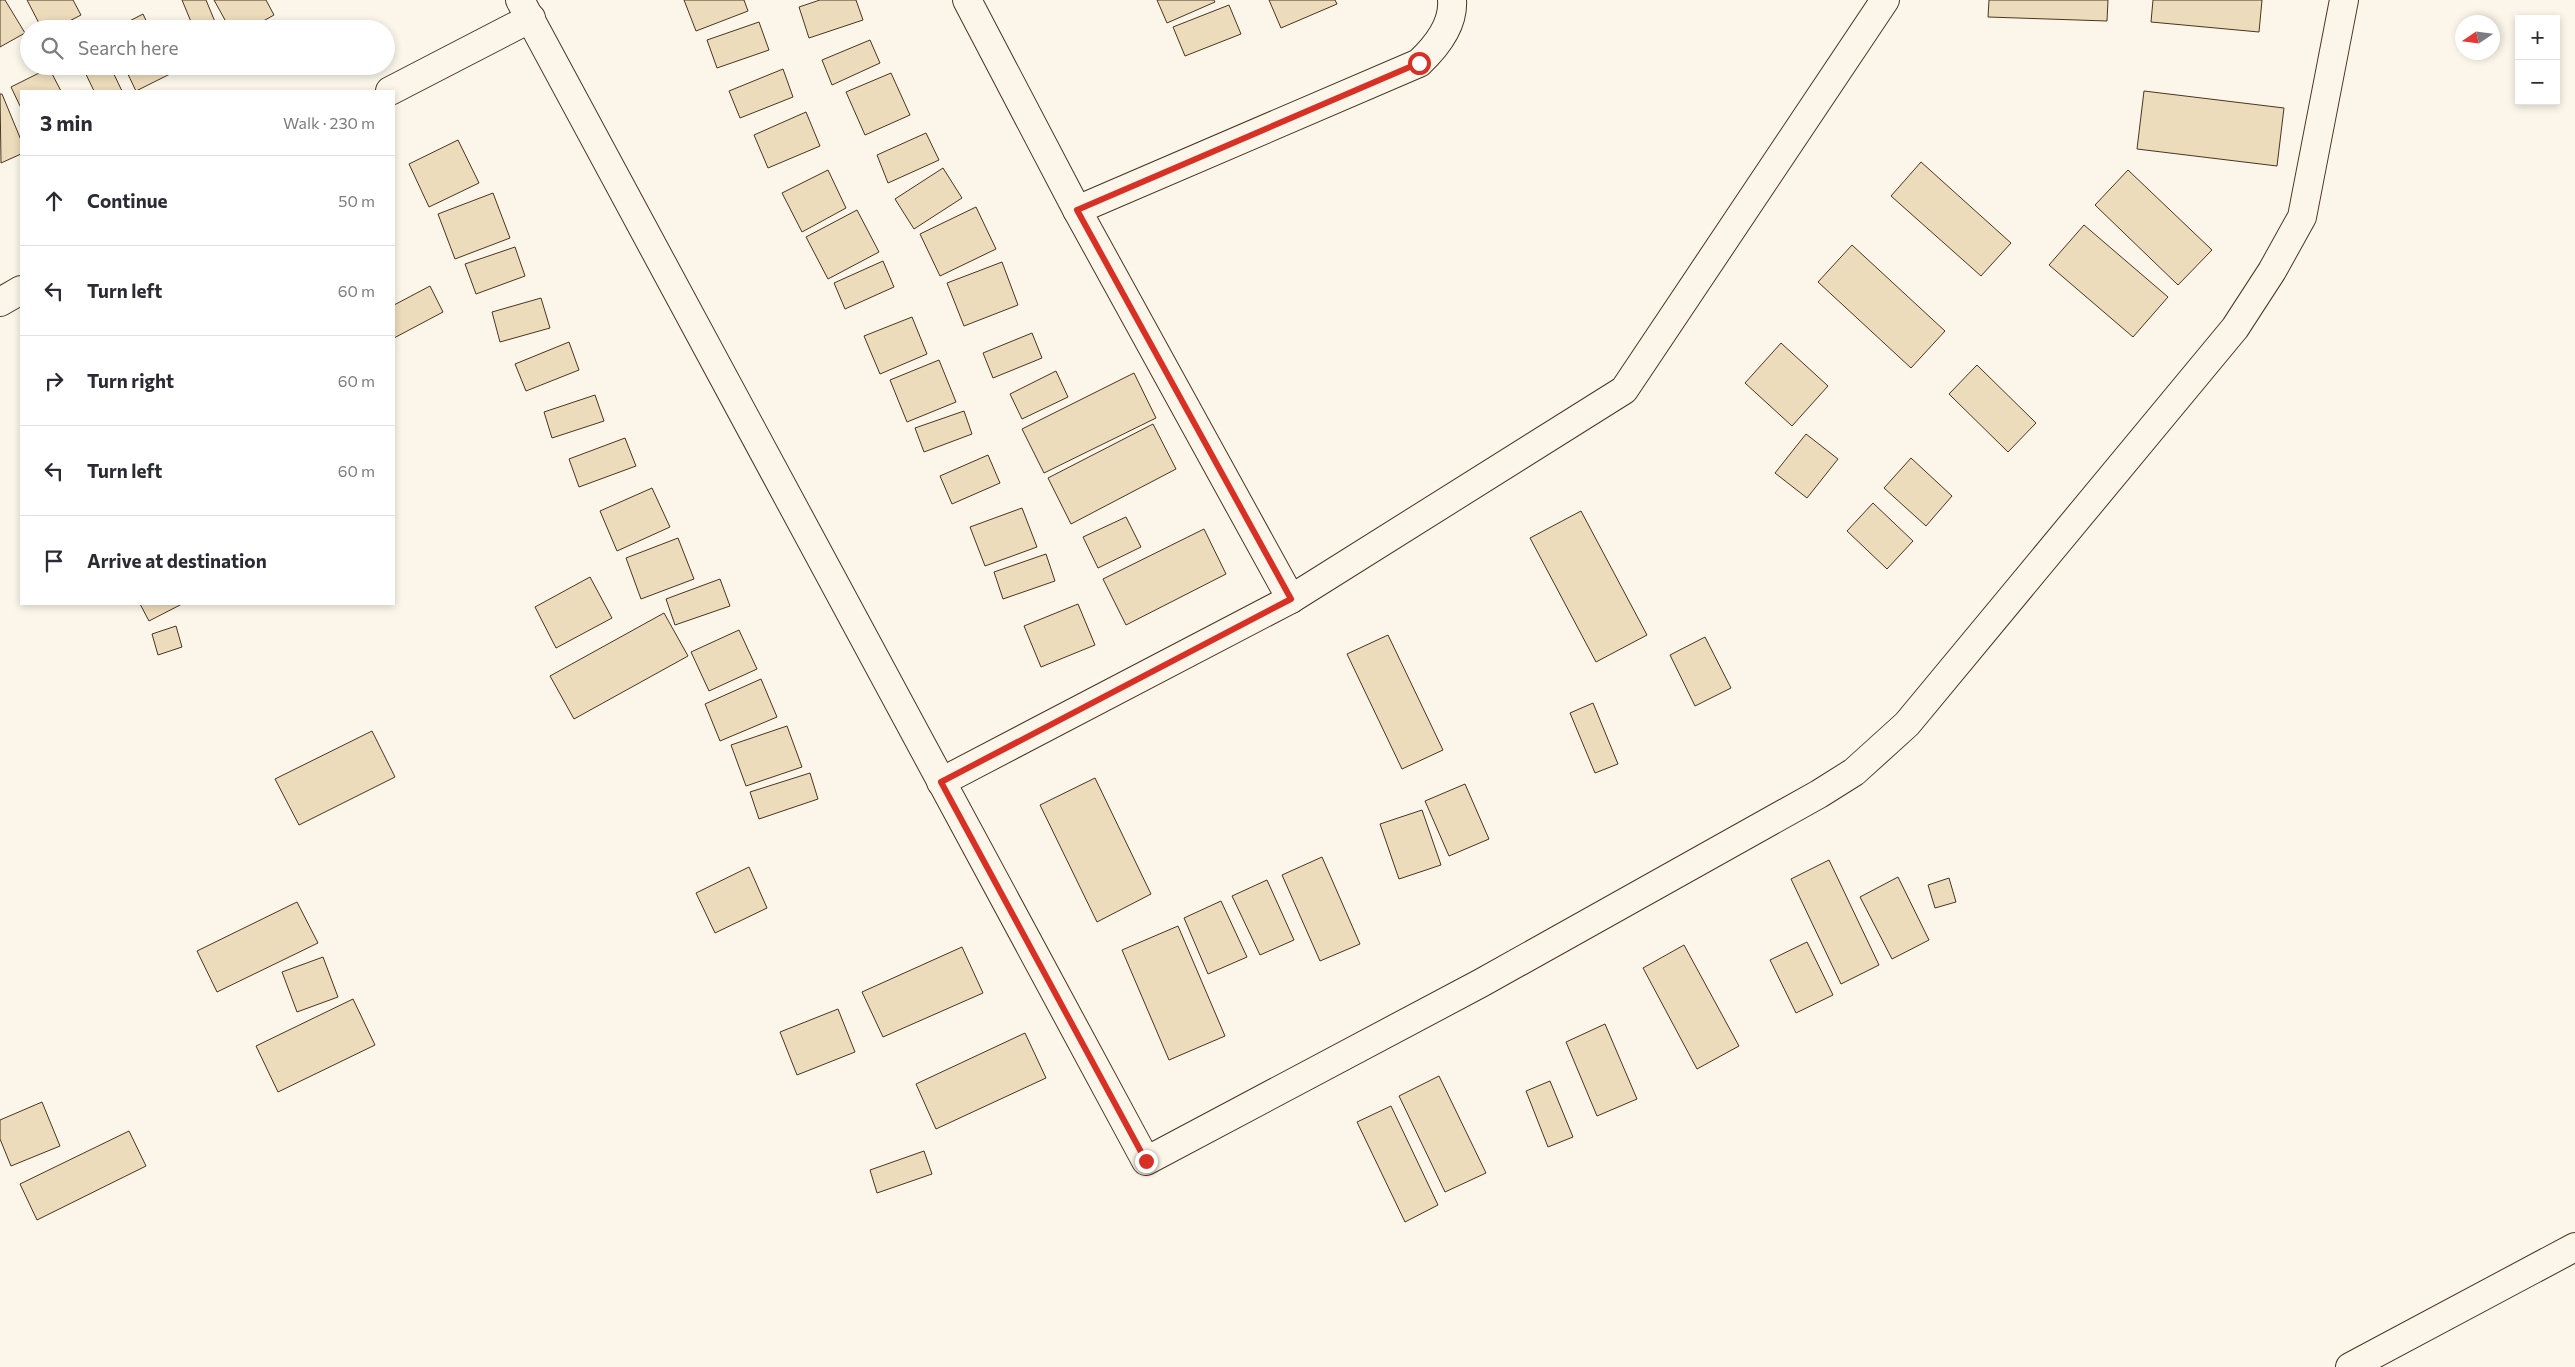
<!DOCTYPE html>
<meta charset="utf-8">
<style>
body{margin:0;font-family:Commissioner,sans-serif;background:#f7f7f7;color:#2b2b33}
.controls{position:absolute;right:15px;top:15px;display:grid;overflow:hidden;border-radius:0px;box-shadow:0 2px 8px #0003}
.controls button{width:45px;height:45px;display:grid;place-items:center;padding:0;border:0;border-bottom:1px solid #e1e1e2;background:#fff;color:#2b2b33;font:25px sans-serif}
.compass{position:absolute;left:2455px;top:15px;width:45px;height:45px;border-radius:50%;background:#fff;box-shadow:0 2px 8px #0003;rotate:257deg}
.stop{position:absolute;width:15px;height:15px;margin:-11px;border:4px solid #d93025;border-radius:50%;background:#fff}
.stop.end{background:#d93025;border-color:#fff;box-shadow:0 1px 5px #0008}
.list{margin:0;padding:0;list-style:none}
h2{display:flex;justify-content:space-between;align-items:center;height:65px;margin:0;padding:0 20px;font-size:21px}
h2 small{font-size:16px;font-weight:400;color:#7c7c81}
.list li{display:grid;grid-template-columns:32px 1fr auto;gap:15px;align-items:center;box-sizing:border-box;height:90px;padding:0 20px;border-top:1px solid #e1e1e2}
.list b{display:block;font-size:19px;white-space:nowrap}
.list em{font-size:16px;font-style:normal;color:#7c7c81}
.icon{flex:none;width:28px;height:28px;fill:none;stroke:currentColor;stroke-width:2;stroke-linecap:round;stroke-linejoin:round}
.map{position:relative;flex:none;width:2575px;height:1367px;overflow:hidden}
.search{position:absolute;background:#fff;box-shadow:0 2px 8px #0003;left:20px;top:20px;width:375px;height:55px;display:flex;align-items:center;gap:12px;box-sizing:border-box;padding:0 18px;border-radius:28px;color:#7c7c81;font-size:19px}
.panel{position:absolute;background:#fff;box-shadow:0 2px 8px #0003;left:20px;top:90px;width:375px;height:515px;border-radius:0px}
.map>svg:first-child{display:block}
.building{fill:#ecdcbc;stroke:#4a3520}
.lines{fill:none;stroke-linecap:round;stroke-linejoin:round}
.minor-casing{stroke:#4a3520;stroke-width:30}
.minor{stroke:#fbf6e9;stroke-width:28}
.route{stroke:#d93025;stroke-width:6}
</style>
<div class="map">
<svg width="2575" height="1367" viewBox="0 0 2575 1367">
<rect width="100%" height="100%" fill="#fbf6e9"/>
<g class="building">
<polygon points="0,0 5,0 25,33 0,47"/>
<polygon points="27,0 73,0 81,15 54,29 42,29"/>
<polygon points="182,0 206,0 218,29 194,29"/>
<polygon points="214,0 266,0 274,15 249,29 230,29"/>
<polygon points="684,0 744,0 748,11 696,31"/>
<polygon points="820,0 856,0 863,20 809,38 799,7"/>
<polygon points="1157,0 1214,0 1215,2 1167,23"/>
<polygon points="1269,0 1335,0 1337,4 1281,28"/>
<polygon points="1989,0 2108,0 2107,21 1988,17"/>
<polygon points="2153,0 2262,0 2259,32 2151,22"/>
<polygon points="1229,5 1241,34 1185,56 1173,27"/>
<polygon points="143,14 150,29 114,29"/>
<polygon points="759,22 769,50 717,68 707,40"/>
<polygon points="870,40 880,63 832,85 822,60"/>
<polygon points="82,66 110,66 122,91 94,91"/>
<polygon points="124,66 169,66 172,73 136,91"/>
<polygon points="49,68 61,91 21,91 21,108 11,87"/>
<polygon points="783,69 793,97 740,118 729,91"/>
<polygon points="891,73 910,115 865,135 846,92"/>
<polygon points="2144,91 2284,108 2277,166 2137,149"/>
<polygon points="0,94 2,94 21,140 21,154 1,163"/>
<polygon points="806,112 820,146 768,168 754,135"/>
<polygon points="926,133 939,160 888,183 877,155"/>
<polygon points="458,140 479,183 429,207 409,164"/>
<polygon points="1921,162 2011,243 1981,276 1891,196"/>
<polygon points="943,168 962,198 914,229 895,199"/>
<polygon points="828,170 846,208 802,232 782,193"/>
<polygon points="2128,170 2212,250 2178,285 2095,205"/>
<polygon points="493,193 510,238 455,259 438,214"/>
<polygon points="976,207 996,249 940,276 920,234"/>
<polygon points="857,210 879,252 828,279 806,237"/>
<polygon points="2084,225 2168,297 2133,337 2049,265"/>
<polygon points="1852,245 1945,331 1911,368 1818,282"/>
<polygon points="515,247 525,276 476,294 465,264"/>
<polygon points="883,261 894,287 845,309 834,283"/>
<polygon points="1002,262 1018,305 964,326 947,283"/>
<polygon points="430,286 443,312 394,338 394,305"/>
<polygon points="541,298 550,328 500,342 492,312"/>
<polygon points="912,317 927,354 880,374 864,336"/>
<polygon points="1032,333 1042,358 993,378 983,353"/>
<polygon points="569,342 579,370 526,391 515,364"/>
<polygon points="1781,343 1828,386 1792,426 1745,383"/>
<polygon points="939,360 956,402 907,422 890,380"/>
<polygon points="1977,365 2036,423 2008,452 1949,394"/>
<polygon points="1056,371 1068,397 1022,419 1010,394"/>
<polygon points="1134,373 1156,418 1044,473 1022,429"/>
<polygon points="595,395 604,421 552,438 544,412"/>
<polygon points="964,411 972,434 924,452 915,428"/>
<polygon points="1153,424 1176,469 1071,524 1048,478"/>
<polygon points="1806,434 1838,459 1807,498 1775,473"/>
<polygon points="625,438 636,466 579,487 569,459"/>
<polygon points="988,455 1000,483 952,504 940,476"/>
<polygon points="1911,458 1952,496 1926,526 1884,488"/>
<polygon points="652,488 670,527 617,551 600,511"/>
<polygon points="1873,503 1913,541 1887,569 1847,531"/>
<polygon points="1022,508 1037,547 985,566 970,527"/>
<polygon points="1581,511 1647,635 1596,662 1530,538"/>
<polygon points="1126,517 1141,547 1098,568 1083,537"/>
<polygon points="1204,529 1226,574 1126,625 1103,579"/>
<polygon points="678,538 694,579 641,599 626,558"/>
<polygon points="1046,554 1055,581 1003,599 994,572"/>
<polygon points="590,577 612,618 556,648 535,607"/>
<polygon points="720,579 730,606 675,625 666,599"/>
<polygon points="140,604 182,604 149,621"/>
<polygon points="1078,604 1095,645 1041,667 1024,626"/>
<polygon points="664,613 688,656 574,719 550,676"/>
<polygon points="176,626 182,647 158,655 152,634"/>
<polygon points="739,630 757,669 709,691 691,652"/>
<polygon points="1388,635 1443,750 1402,769 1347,654"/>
<polygon points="1705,637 1731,688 1695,706 1670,655"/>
<polygon points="761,679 777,717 720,741 705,704"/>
<polygon points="1593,703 1618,764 1595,773 1570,713"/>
<polygon points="787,726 802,767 746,786 731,745"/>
<polygon points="372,731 395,777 299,825 275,779"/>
<polygon points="810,773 818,799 759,819 750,792"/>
<polygon points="1095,778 1151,894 1097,922 1040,805"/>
<polygon points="1465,784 1489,839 1449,856 1425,801"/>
<polygon points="1422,810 1441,865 1399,879 1380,824"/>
<polygon points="1322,857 1360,944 1320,961 1282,875"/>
<polygon points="1829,860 1879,965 1841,984 1791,879"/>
<polygon points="749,867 767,908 715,933 696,893"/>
<polygon points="1898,877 1929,940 1892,959 1860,897"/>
<polygon points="1949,878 1956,902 1935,908 1928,885"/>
<polygon points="1267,880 1294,940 1260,955 1232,896"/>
<polygon points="1221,901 1247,957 1208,974 1184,918"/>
<polygon points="297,902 318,943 217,992 197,951"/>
<polygon points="1178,926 1225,1036 1169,1060 1122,950"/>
<polygon points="1807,942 1833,995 1796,1013 1770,960"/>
<polygon points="1684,945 1739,1046 1697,1069 1643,968"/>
<polygon points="962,947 983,993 883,1037 862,992"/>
<polygon points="323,957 338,997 297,1012 282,972"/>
<polygon points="353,999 375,1045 278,1092 256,1046"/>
<polygon points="838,1009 855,1052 797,1075 780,1032"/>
<polygon points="1605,1024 1637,1099 1597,1116 1566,1042"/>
<polygon points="1025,1033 1046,1078 936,1129 916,1084"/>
<polygon points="1439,1076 1486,1173 1445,1192 1399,1096"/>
<polygon points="1550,1081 1573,1137 1548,1147 1526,1091"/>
<polygon points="42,1102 60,1146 11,1166 0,1139 0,1120"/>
<polygon points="1391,1106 1438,1205 1405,1222 1357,1122"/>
<polygon points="129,1131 146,1166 37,1220 20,1184"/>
<polygon points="924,1151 932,1174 877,1193 870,1170"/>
</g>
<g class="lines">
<g class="minor-casing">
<g id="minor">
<polyline points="520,0 1146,1161 1481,983 1819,794 1854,772 1907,724 2235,328 2272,271 2302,217 2344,0"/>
<polyline points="967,0 1077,210 1291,599"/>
<polyline points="390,91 531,18"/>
<path d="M1077 210 1419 63C1436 47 1454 25 1452 0"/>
<polyline points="0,302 21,290"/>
<polyline points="941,782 1291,599 1624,390 1885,0"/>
<polyline points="2350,1367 2575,1247"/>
</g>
</g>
<use href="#minor" class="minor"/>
</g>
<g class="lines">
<polyline class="route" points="1146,1161 941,782 1291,599 1077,210 1419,63"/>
</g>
</svg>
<div class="controls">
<button>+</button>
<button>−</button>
</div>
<svg class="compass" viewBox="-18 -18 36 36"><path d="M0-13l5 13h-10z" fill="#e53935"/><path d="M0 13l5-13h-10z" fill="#7c7c81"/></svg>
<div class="stop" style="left:1419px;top:63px"></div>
<div class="stop end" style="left:1146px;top:1161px"></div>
<div class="search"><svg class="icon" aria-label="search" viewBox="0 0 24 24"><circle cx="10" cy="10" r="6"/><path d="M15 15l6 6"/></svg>Search here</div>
<section class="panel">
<h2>3 min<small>Walk · 230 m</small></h2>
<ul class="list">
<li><svg class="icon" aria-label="ahead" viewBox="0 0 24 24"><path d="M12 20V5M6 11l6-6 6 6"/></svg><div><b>Continue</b></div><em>50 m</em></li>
<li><svg class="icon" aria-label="left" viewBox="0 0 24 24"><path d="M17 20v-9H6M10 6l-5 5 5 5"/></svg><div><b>Turn left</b></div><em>60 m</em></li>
<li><svg class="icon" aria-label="right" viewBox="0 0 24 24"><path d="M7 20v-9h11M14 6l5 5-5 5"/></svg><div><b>Turn right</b></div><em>60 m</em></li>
<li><svg class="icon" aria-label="left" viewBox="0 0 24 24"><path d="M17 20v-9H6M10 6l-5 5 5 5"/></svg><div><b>Turn left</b></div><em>60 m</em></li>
<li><svg class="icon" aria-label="arrive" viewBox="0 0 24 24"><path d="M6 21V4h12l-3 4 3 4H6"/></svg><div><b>Arrive at destination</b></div></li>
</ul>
</section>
</div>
